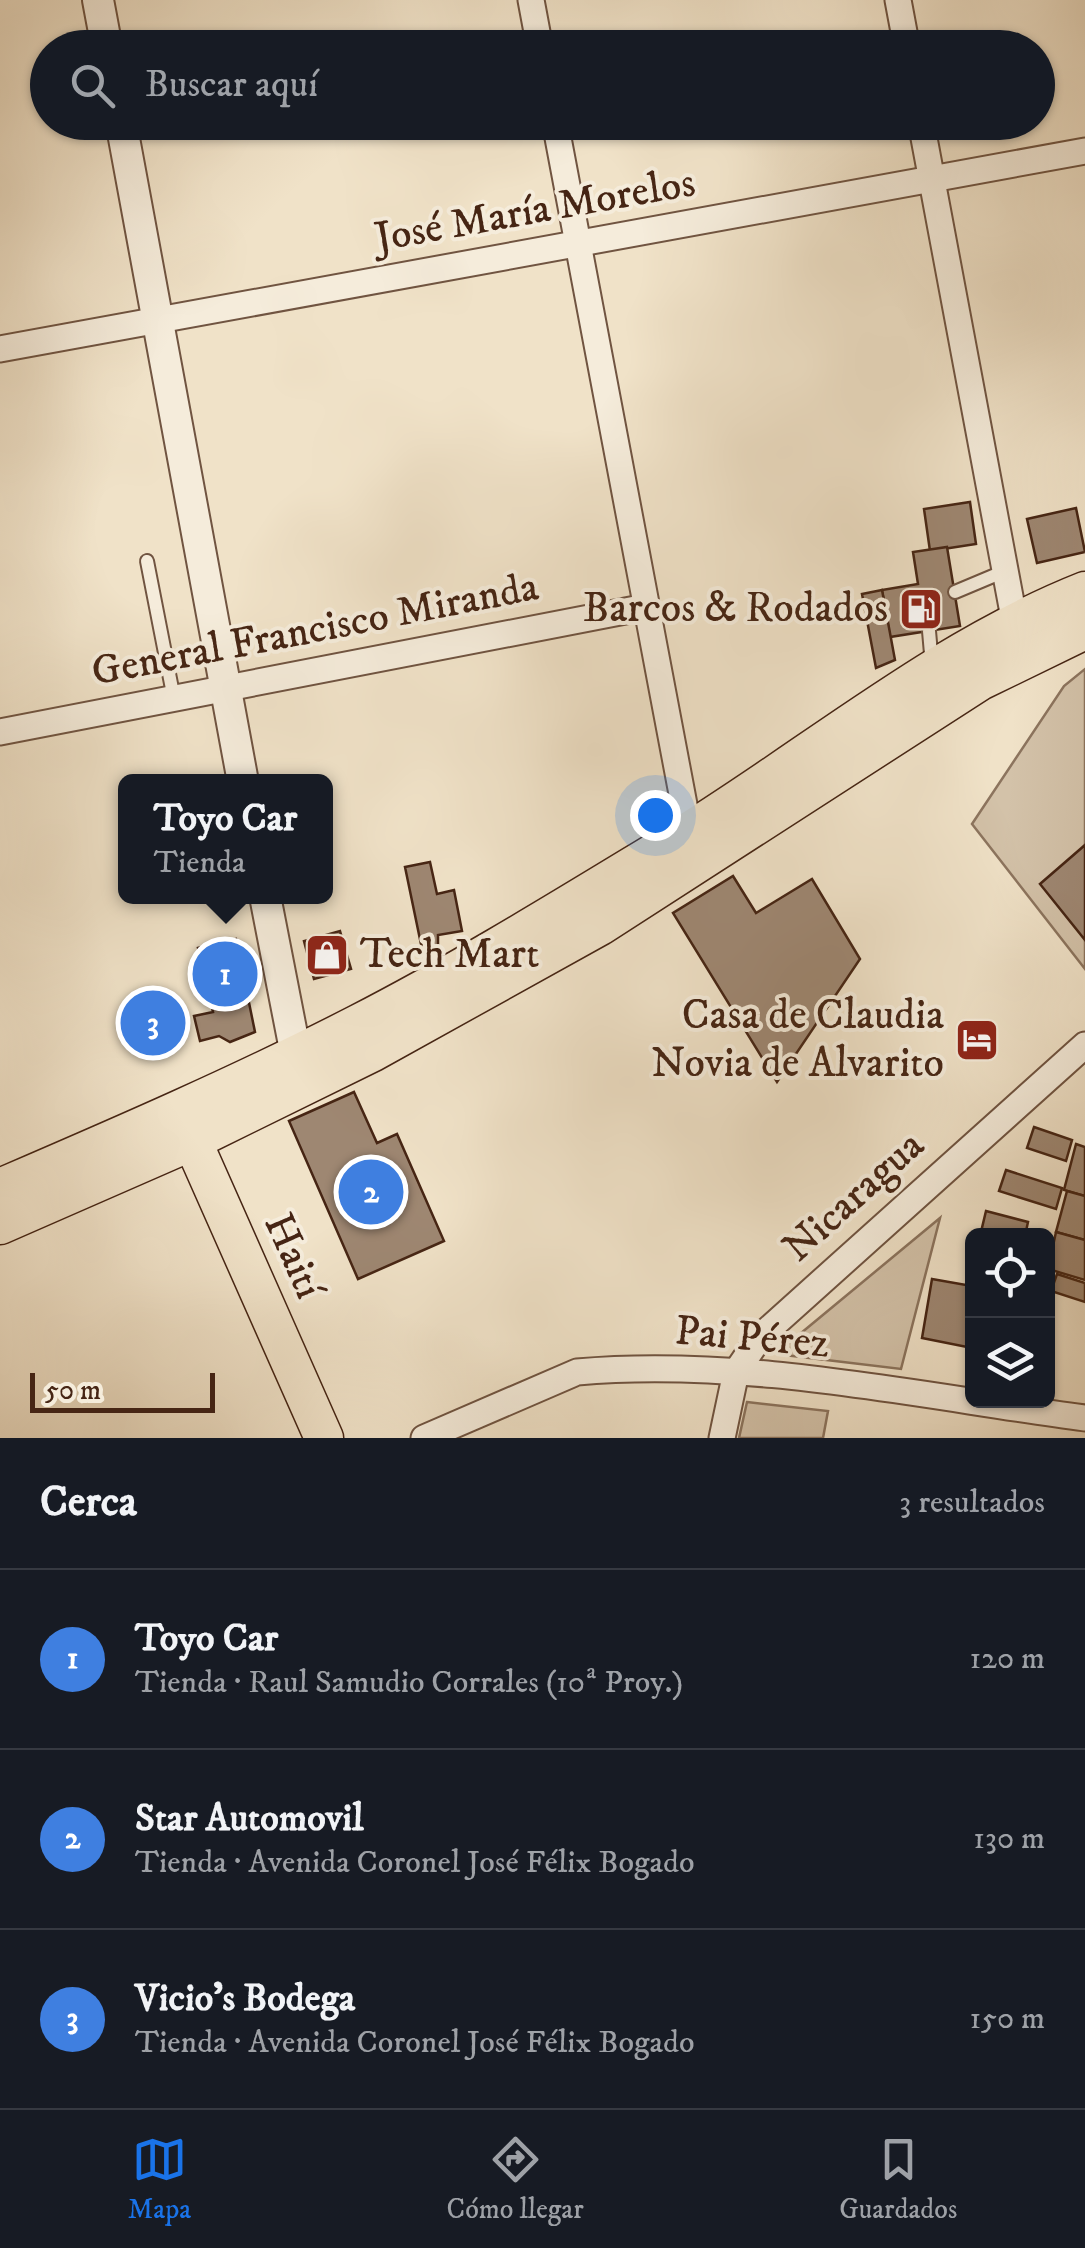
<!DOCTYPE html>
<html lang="es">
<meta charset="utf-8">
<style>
body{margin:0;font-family:"IM FELL DW Pica",serif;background:#20242c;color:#f1f3f6}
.controls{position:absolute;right:30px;bottom:30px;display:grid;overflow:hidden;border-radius:15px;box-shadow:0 2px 8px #0004}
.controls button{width:90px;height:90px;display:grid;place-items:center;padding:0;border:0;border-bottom:2px solid #363941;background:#171b24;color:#f1f3f6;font:50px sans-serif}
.scale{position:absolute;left:30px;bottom:25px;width:185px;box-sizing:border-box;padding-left:10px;border:5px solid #462514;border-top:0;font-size:28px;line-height:35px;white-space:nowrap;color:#462514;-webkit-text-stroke:8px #f5ecdb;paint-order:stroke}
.you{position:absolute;left:655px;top:815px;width:35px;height:35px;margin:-25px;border:8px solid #fff;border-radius:50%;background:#1a73e8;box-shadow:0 0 0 15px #1a73e833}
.badge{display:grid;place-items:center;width:65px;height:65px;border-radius:50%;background:#1a73e8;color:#fff;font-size:32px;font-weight:700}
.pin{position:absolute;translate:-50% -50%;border:5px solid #fff;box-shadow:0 2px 10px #0006}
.popup{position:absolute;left:118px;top:774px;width:215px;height:130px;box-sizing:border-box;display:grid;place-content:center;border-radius:15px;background:#171b24;filter:drop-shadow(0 2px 8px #0005);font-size:32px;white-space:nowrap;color:#9ea1a6}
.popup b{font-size:38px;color:#f1f3f6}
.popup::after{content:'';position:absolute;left:50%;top:100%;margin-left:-20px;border:20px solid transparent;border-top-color:#171b24}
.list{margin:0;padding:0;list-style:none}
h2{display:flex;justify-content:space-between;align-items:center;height:130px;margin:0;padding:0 40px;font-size:42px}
h2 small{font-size:32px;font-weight:400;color:#9ea1a6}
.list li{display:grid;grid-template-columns:65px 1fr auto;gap:30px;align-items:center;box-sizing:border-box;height:180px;padding:0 40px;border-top:2px solid #363941}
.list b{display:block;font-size:38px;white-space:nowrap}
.list p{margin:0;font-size:32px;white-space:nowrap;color:#9ea1a6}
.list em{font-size:32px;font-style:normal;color:#9ea1a6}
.icon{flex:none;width:55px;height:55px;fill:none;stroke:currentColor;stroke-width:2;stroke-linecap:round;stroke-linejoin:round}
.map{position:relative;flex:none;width:1085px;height:1438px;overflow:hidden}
.search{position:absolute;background:#171b24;box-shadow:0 2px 8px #0004;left:30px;right:30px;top:30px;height:110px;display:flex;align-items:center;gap:25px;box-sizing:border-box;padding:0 35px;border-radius:55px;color:#9ea1a6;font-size:38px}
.sheet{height:670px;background:#171b24}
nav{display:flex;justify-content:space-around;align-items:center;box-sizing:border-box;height:140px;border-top:2px solid #363941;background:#171b24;font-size:28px;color:#9ea1a6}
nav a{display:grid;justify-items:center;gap:5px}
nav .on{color:#1a73e8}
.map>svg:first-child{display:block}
.green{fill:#d3c2a9;stroke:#8c745e;stroke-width:2.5}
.building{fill:#9e8772;stroke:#462514;stroke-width:2.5}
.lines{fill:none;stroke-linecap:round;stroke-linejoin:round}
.service-casing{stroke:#705441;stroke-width:16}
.minor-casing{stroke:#705441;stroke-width:29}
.tertiary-casing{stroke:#705441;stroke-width:34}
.primary-casing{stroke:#462514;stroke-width:41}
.service{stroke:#f5ecdb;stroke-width:12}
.minor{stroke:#f5ecdb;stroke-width:25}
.tertiary{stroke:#f5ecdb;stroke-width:30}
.primary{stroke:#f0e2c8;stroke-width:38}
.labels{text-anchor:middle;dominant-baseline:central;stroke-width:8;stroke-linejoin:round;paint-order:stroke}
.street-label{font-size:42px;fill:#462514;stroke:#f5ecdb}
.poi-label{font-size:42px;fill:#462514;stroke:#f5ecdb;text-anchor:end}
</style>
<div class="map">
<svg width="1085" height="1438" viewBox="0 0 1085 1438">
<rect width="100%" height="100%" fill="#f0e2c8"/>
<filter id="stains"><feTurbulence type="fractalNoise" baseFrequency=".002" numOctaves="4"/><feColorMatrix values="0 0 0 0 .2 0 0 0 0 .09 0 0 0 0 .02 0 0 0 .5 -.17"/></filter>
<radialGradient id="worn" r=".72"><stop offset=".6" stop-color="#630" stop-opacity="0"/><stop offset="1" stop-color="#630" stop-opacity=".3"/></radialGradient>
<g class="green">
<polygon points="1085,669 1085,969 972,824 1064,686"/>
<polygon points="940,1218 901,1369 785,1355 783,1348"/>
<polygon points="747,1402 828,1411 823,1438 739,1438"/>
</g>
<g class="building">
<polygon points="970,502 976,544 930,551 924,509"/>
<polygon points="1076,508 1085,552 1037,563 1027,519"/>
<polygon points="947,547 960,626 890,637 882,590 918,584 913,552"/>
<polygon points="882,590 895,660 876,668 862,594"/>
<polygon points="1085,845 1085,940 1040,884"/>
<polygon points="430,862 437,894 454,890 462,931 438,935 438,946 422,949 405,867"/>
<polygon points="733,876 756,913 812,879 860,959 777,1082 673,913"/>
<polygon points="340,931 351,969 314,979 304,941"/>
<polygon points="236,939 255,1032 230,1042 219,1036 200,1041 194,1016 213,1012 198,948"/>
<polygon points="166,994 176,1046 141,1052 131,1001"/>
<polygon points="354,1092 377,1143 397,1134 444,1241 358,1279 289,1121"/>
<polygon points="1034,1127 1072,1140 1066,1161 1027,1148"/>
<polygon points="1076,1144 1085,1147 1085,1196 1064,1190"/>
<polygon points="1006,1170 1062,1188 1056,1209 999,1191"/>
<polygon points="1067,1191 1085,1196 1085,1240 1056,1232"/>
<polygon points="986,1211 1028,1222 1025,1236 981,1232"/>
<polygon points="1056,1232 1085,1240 1085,1280 1048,1269"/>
<polygon points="1057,1274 1085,1283 1085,1302 1051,1291"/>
<polygon points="932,1279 972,1286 972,1348 922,1338"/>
</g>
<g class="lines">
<g class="service-casing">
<g id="service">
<polyline points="147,561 174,699"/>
<polyline points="955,592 1005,571"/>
<polyline points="929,631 932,665"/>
</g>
</g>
<g class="minor-casing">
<g id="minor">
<polyline points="531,0 540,48"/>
<polyline points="898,0 907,48"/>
<polyline points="555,122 689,831"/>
<polyline points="921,122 1017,634"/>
<polyline points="0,349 1085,151"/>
<polyline points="0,732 646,607"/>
<path d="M424 1438 577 1372C745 1357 919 1396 1085 1418"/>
<polyline points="722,1438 736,1372 760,1337 1085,1045"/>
</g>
</g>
<g class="tertiary-casing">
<g id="tertiary">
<polyline points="98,0 107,48"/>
<polyline points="121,122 243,782"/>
<polyline points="265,896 296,1055"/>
</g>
</g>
<g class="primary-casing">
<g id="primary">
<polyline points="183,1120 324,1438"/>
<path d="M0 1188C121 1136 241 1084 358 1024 465 969 568 905 672 842 808 759 936 650 1085 591"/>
<polyline points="0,1225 192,1141 373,1052 600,926 980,681 1085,630"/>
</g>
</g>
<use href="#service" class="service"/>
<use href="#minor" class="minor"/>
<use href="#tertiary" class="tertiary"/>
<use href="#primary" class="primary"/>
</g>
<defs>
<g id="fuel-square" transform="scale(2.25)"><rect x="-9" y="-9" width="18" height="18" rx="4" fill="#8f2418" stroke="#f5ecdb"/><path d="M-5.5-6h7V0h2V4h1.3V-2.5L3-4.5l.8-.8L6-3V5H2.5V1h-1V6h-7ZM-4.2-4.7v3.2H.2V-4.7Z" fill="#fff"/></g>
<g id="shop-square" transform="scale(2.25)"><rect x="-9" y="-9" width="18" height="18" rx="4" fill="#8f2418" stroke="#f5ecdb"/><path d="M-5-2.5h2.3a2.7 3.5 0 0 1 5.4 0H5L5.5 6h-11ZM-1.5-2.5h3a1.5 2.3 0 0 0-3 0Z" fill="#fff"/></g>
<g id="hotel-square" transform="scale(2.25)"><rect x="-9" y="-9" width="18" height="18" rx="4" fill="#8f2418" stroke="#f5ecdb"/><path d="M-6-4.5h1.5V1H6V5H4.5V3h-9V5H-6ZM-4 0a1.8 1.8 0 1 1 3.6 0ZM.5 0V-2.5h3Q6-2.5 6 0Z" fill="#fff"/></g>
</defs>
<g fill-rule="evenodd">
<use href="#fuel-square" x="921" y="609"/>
<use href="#shop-square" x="327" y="955"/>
<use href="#hotel-square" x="977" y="1040"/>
</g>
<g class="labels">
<g class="street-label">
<text transform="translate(535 211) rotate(-10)">José María Morelos</text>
<text transform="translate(315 630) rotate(-11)">General Francisco Miranda</text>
<text transform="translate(854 1197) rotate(-42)">Nicaragua</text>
<text transform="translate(293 1256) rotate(66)">Haití</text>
<text transform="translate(752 1338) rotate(5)">Pai Pérez</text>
</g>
<g class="poi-label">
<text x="888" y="609">Barcos &amp; Rodados</text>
<text x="360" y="955" text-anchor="start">Tech Mart</text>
<text x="944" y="1016">Casa de Claudia<tspan x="944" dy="48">Novia de Alvarito</tspan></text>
</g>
</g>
<rect width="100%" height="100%" filter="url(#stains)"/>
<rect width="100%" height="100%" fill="url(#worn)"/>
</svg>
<div class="controls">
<button><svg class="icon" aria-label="locate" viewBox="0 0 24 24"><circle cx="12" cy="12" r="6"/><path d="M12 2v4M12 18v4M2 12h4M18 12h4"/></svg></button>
<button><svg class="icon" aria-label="layers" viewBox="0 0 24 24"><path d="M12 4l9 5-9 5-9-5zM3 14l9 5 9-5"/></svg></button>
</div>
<div class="scale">50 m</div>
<div class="you"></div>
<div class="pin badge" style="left:225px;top:974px;background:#3f7fe0">1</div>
<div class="popup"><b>Toyo Car</b>Tienda</div>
<div class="pin badge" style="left:371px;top:1192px;background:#3f7fe0">2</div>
<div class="pin badge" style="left:153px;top:1023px;background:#3f7fe0">3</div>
<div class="search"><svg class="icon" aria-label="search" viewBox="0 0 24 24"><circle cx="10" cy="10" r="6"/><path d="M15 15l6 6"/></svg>Buscar aquí</div>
</div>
<section class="sheet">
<h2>Cerca<small>3 resultados</small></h2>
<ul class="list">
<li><span class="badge" style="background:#3f7fe0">1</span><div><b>Toyo Car</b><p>Tienda · Raul Samudio Corrales (10ª Proy.)</p></div><em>120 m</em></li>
<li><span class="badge" style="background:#3f7fe0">2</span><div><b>Star Automovil</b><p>Tienda · Avenida Coronel José Félix Bogado</p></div><em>130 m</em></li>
<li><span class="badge" style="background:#3f7fe0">3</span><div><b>Vicio's Bodega</b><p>Tienda · Avenida Coronel José Félix Bogado</p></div><em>150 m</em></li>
</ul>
</section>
<nav>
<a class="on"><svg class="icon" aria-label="map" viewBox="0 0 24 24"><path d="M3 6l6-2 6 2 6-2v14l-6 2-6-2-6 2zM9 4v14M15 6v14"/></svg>Mapa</a>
<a><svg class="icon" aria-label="directions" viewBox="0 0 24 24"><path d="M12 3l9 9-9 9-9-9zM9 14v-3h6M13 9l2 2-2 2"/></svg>Cómo llegar</a>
<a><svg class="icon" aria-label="saved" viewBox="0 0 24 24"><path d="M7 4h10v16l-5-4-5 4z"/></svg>Guardados</a>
</nav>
